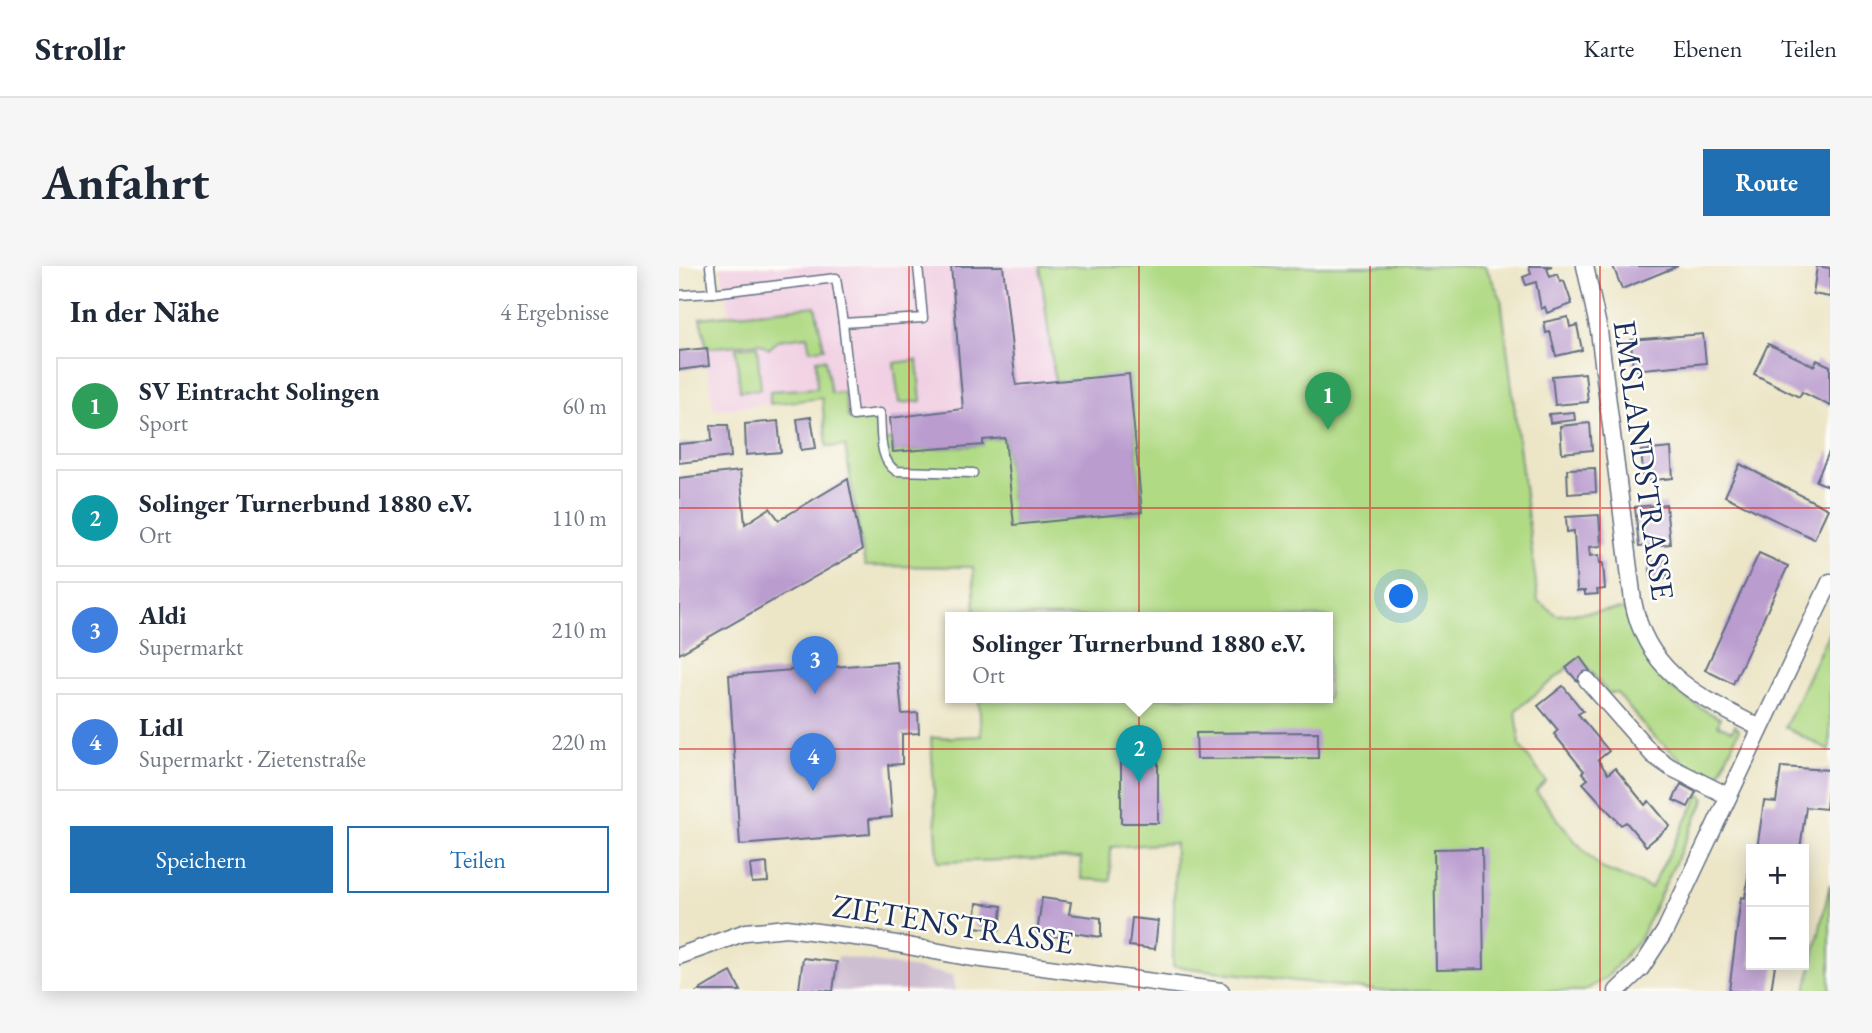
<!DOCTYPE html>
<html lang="de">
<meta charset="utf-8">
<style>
body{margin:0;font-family:"EB Garamond",serif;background:#f6f6f7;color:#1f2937}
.controls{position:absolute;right:21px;bottom:21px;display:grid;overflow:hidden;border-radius:0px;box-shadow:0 4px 18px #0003}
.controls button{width:63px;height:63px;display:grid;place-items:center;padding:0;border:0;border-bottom:2px solid #e0e1e3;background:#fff;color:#1f2937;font:35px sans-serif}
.you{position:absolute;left:723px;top:331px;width:24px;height:24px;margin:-18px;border:5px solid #fff;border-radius:50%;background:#1a73e8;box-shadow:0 0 0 10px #1a73e833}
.badge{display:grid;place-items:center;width:46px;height:46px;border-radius:50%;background:#1f6fb2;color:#fff;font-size:23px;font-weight:700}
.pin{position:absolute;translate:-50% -58px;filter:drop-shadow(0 2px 4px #0008)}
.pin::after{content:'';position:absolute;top:37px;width:24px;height:21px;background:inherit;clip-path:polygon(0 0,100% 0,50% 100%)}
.popup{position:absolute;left:266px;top:346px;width:388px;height:91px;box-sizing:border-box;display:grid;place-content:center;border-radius:0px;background:#fff;filter:drop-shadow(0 2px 5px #0005);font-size:23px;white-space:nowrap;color:#747a83}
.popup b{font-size:26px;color:#1f2937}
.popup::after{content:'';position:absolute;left:50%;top:100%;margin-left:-14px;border:14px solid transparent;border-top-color:#fff}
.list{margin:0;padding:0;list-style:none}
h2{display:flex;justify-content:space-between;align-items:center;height:91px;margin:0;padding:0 28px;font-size:30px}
h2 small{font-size:23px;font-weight:400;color:#747a83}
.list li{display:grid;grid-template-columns:46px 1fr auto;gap:21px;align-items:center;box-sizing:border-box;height:98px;margin:0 14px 14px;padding:0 14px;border:2px solid #e0e1e3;border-radius:0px}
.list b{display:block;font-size:26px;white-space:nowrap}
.list p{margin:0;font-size:23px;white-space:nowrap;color:#747a83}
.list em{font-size:23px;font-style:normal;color:#747a83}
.actions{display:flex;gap:14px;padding:21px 28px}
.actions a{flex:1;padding:16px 0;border:2px solid #1f6fb2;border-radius:0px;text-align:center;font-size:24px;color:#1f6fb2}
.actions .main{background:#1f6fb2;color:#fff}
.map{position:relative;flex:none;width:1151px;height:725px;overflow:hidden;border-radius:0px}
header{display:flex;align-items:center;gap:42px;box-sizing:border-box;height:98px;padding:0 35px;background:#fff;border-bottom:2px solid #e0e1e3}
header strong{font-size:33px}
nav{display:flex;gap:38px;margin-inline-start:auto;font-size:24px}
.intro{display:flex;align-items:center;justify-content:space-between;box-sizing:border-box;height:168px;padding:0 42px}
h1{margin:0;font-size:49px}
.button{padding:18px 32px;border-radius:0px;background:#1f6fb2;color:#fff;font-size:24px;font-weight:700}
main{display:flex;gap:42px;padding:0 42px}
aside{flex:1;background:#fff;border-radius:0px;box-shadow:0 4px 18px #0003}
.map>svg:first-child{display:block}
.built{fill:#f1d0e3}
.industrial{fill:#cebed1}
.green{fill:#b1da85;stroke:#668472;stroke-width:2}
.building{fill:#ba9ccf}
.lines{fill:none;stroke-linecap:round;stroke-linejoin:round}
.service-casing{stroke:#646f82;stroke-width:11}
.minor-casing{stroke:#646f82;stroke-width:19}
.service{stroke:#fff;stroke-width:8}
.minor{stroke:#fff;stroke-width:16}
.grid{fill:none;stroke:#d62828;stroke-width:2;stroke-opacity:0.55}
.labels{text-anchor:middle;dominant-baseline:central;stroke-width:5;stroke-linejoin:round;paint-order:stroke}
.street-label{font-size:32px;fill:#1b2f5e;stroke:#fdfcf7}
</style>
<header>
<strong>Strollr</strong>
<nav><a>Karte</a><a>Ebenen</a><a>Teilen</a></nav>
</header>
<div class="intro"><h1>Anfahrt</h1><a class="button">Route</a></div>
<main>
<aside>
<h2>In der Nähe<small>4 Ergebnisse</small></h2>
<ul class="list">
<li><span class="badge" style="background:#2e9e5b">1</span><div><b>SV Eintracht Solingen</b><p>Sport</p></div><em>60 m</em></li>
<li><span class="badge" style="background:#0f9aa8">2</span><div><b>Solinger Turnerbund 1880 e.V.</b><p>Ort</p></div><em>110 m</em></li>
<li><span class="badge" style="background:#3f7fe0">3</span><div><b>Aldi</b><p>Supermarkt</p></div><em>210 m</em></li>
<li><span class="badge" style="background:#3f7fe0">4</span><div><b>Lidl</b><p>Supermarkt · Zietenstraße</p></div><em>220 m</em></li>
</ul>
<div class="actions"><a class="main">Speichern</a><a>Teilen</a></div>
</aside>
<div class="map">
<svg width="1151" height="725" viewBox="0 0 1151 725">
<rect width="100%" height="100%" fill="#fdfcf7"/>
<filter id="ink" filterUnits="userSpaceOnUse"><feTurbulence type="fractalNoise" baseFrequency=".0143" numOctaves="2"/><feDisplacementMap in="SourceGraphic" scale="14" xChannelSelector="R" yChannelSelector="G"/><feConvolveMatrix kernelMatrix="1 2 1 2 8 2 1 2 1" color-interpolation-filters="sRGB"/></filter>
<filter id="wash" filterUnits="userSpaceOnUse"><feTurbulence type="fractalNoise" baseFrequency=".00686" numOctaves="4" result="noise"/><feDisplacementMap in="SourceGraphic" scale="28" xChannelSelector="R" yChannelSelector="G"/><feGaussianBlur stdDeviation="1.57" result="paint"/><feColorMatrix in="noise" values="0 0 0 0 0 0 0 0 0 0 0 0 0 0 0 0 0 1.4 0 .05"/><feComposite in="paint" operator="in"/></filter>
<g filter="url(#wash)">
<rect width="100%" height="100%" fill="#ece5c6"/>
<polygon class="built" points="42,0 361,0 376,115 450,108 463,246 335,259 304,179 233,186 214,186 212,174 148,181 143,132 35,144 21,52 50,49"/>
<polygon class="industrial" points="159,690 274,709 277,725 154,725"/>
<g class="green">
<path d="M361 0H806L822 32 859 335 878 349 945 343C966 400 987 426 1041 452L1039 459 1053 465 1056 459 1060 464 1039 511 1029 512 1005 501 1003 494 970 466 938 427H929L901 392 837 444 841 480 867 515 857 525 897 576 922 602 972 622 1021 528 1026 533 961 672 928 711 905 725H700L494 700 496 577 432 581 431 615 402 613V592L259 596 252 472 302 470 300 431H649V351H296L294 301 186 300 166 180 148 181 143 132 91 138V125L138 122 137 94 146 93 152 127 165 126 169 152H196L200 175 213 174 214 186 304 179V174L326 172 335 258 463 246 450 109 376 116Z"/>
<polygon points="136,40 145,82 131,84 128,70 99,74 90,83 80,77 28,82 21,52"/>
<polygon points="78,80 82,123 61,125 57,82"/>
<polygon points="238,94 242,135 220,137 215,97"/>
<polygon points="1151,364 1151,485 1106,461"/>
<polygon points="1151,618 1151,725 1127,725"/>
</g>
<g id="blocks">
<g class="building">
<polygon points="272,0 324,0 337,119 450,108 463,246 335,259 326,172 304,174 304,179 214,186 211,152 284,143"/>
<polygon points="850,0 873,0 868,2 871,11 878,8 881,16 885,15 893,38 868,47 866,41 862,43 857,16 847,19 844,11 852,8"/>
<polygon points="934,0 999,0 943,23"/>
<polygon points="1138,0 1151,2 1151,31 1134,28"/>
<polygon points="889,51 891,61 898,59 903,84 877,90 871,66 867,67 865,56"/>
<polygon points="1024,68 1027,97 954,104 952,74"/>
<polygon points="1089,78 1135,100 1138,94 1151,100 1151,140 1123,126 1120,131 1075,108"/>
<polygon points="28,82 30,100 0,104 0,85"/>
<polygon points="906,107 909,136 876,139 873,110"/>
<polygon points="895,146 896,154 871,157 870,148"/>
<polygon points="132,151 137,182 122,184 118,153"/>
<polygon points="99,155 102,186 67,189 66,158"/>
<polygon points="911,157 913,184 883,187 881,160"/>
<polygon points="32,159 49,159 52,191 0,197 0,178 33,175"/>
<polygon points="992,182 994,212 965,215 962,185"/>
<polygon points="1151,184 1151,221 1137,215"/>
<polygon points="1061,198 1149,243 1135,273 1046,230"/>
<polygon points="916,202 917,226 889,228 888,203"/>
<polygon points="61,205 66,258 91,242 100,254 169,213 183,284 0,388 0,212"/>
<polygon points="987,238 991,278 960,281 956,241"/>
<polygon points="920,249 922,280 910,281 911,290 920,289 921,297 924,297 926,323 918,324 919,328 906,329 906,325 898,325 895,265 888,266 887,251"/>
<polygon points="1080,287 1109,300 1054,418 1026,404"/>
<polygon points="987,295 988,312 972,313 970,297"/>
<polygon points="901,391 911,405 898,415 887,402"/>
<polygon points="218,396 223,448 239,447 240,467 223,468 223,498 209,499 213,551 190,553 191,568 61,579 50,409"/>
<polygon points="884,420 904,445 899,448 930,485 919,494 929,508 936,502 966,539 970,535 991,560 967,580 947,556 942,559 904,517 909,513 903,507 905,505 875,468 879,464 859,440"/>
<polygon points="639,466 639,492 518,493 517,467"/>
<polygon points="442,478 469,478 469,493 479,493 479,557 442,557"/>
<polygon points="1102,501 1151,504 1147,543 1127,541 1121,583 1078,583 1085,535 1097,536"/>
<polygon points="1002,518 1017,526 1009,541 994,534"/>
<polygon points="803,582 805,703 757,704 755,583"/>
<polygon points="88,597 89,616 73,617 71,599"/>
<polygon points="1071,598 1072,699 1096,699 1092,725 1050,725 1062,631 1066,632"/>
<polygon points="363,632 392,636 390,648 422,652 422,671 387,666 387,672 358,668"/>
<polygon points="298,637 323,640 321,664 296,661"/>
<polygon points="453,652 479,655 476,683 450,680"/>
<polygon points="124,692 158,696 154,725 120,723"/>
<polygon points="52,706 62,725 19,725 32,717"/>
</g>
</g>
</g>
<g filter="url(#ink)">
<use href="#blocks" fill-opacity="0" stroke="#646f82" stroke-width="2"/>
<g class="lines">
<g class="service-casing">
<g id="service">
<polyline points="34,27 157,12 164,57 244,52 239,0"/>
<polyline points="0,29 34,27 31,0"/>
<path d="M164 57 174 150 201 147C203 167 199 193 217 205L294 207"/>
</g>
</g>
<g class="minor-casing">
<g id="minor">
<path d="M906 0 920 65 954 335C968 409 1022 431 1081 462"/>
<polyline points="908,414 974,489 991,501 1049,530"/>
<polyline points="0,690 67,666 108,662 191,673 288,691 542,725"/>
<polyline points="938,725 962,702 986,665 1151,316"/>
</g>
</g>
<use href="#service" class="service"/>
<use href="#minor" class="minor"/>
</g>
</g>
<path class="grid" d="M230 0V725M460 0V725M691 0V725M921 0V725M0 242H1151M0 483H1151"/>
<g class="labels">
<g class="street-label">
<text transform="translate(965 194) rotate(82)">EMSLANDSTRASSE</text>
<text transform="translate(274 658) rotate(9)">ZIETENSTRASSE</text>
</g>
</g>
</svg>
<div class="controls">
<button>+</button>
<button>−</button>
</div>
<div class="you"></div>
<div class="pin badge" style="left:649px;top:164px;background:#2e9e5b">1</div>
<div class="pin badge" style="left:460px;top:517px;background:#0f9aa8">2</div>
<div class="popup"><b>Solinger Turnerbund 1880 e.V.</b>Ort</div>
<div class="pin badge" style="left:136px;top:428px;background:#3f7fe0">3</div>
<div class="pin badge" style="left:134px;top:525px;background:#3f7fe0">4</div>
</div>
</main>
